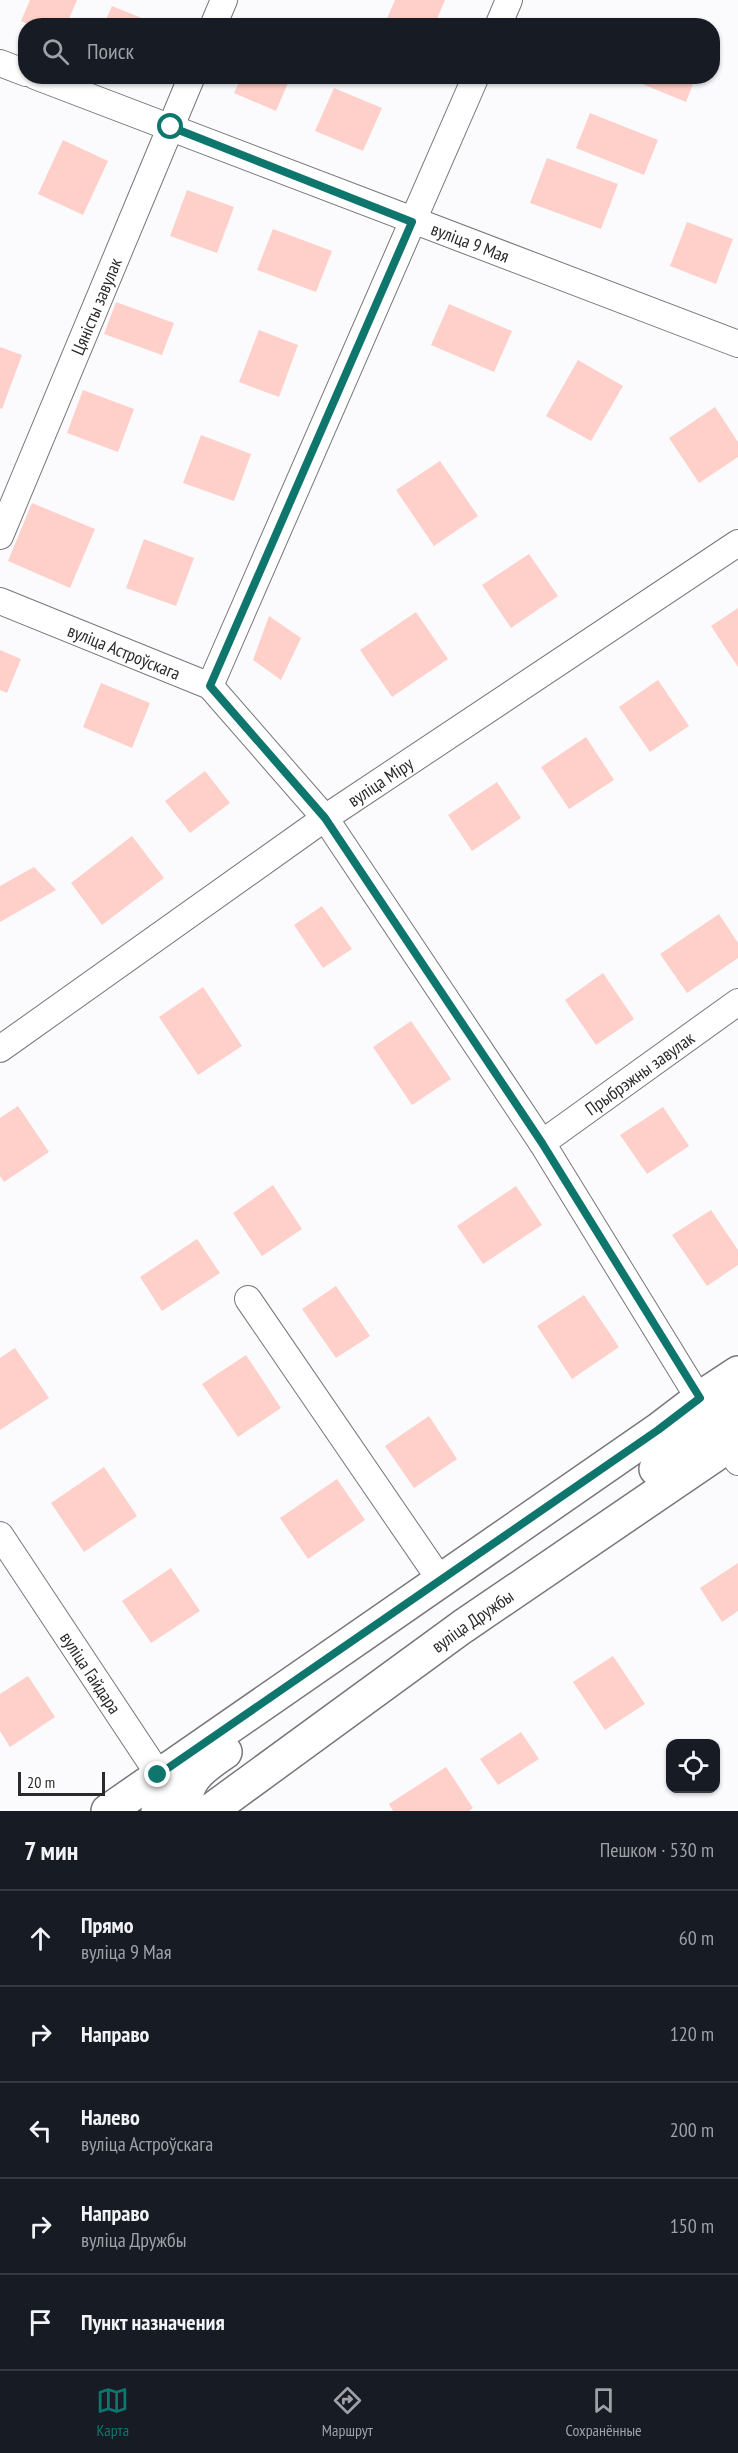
<!DOCTYPE html>
<html lang="ru">
<meta charset="utf-8">
<style>
body{margin:0;font-family:"PT Sans Narrow",sans-serif;background:#20242c;color:#f1f3f6}
.controls{position:absolute;right:18px;bottom:18px;display:grid;overflow:hidden;border-radius:12px;box-shadow:0 2px 4px #0004}
.controls button{width:54px;height:54px;display:grid;place-items:center;padding:0;border:0;border-bottom:2px solid #363941;background:#171b24;color:#f1f3f6;font:30px sans-serif}
.scale{position:absolute;left:18px;bottom:15px;width:87px;box-sizing:border-box;padding-left:6px;border:3px solid #2a2a2c;border-top:0;font-size:16px;line-height:21px;white-space:nowrap;color:#2a2a2c;-webkit-text-stroke:4px #fff;paint-order:stroke}
.stop{position:absolute;width:18px;height:18px;margin:-14px;border:4px solid #0f766e;border-radius:50%;background:#fff}
.stop.end{background:#0f766e;border-color:#fff;box-shadow:0 2px 6px #0008}
.list{margin:0;padding:0;list-style:none}
h2{display:flex;justify-content:space-between;align-items:center;height:78px;margin:0;padding:0 24px;font-size:26px}
h2 small{font-size:20px;font-weight:400;color:#9ea1a6}
.list li{display:grid;grid-template-columns:39px 1fr auto;gap:18px;align-items:center;box-sizing:border-box;height:96px;padding:0 24px;border-top:2px solid #363941}
.list b{display:block;font-size:22px;white-space:nowrap}
.list p{margin:0;font-size:20px;white-space:nowrap;color:#9ea1a6}
.list em{font-size:20px;font-style:normal;color:#9ea1a6}
.icon{flex:none;width:33px;height:33px;fill:none;stroke:currentColor;stroke-width:2;stroke-linecap:round;stroke-linejoin:round}
.map{position:relative;flex:none;width:738px;height:1811px;overflow:hidden}
.search{position:absolute;background:#171b24;box-shadow:0 2px 4px #0004;left:18px;right:18px;top:18px;height:66px;display:flex;align-items:center;gap:15px;box-sizing:border-box;padding:0 21px;border-radius:24px;color:#9ea1a6;font-size:22px}
.sheet{height:558px;background:#171b24}
nav{display:flex;justify-content:space-around;align-items:center;box-sizing:border-box;height:84px;border-top:2px solid #363941;background:#171b24;font-size:16px;color:#9ea1a6}
nav a{display:grid;justify-items:center;gap:3px}
nav .on{color:#0f766e}
.map>svg:first-child{display:block}
.building{fill:#fed0c9}
.lines{fill:none;stroke-linecap:round;stroke-linejoin:round}
.street-casing{stroke:#77777b;stroke-width:28}
.primary-casing{stroke:#77777b;stroke-width:36}
.street{stroke:#fff;stroke-width:26}
.primary{stroke:#fff;stroke-width:33}
.route{stroke:#0f766e;stroke-width:8}
.labels{text-anchor:middle;dominant-baseline:central;stroke-width:5;stroke-linejoin:round;paint-order:stroke}
.street-label{font-size:18px;fill:#2a2a2c;stroke:#fff}
</style>
<div class="map">
<svg width="738" height="1811" viewBox="0 0 738 1811">
<rect width="100%" height="100%" fill="#fbfbfe"/>
<g class="building">
<polygon points="30,0 77,0 66,26 31,26 21,21"/>
<polygon points="395,0 445,0 434,26 392,26 385,23"/>
<polygon points="112,6 159,25 159,26 103,26"/>
<polygon points="242,76 291,76 276,111 234,93"/>
<polygon points="623,76 696,76 686,102"/>
<polygon points="334,88 382,108 363,151 315,131"/>
<polygon points="590,113 658,140 644,175 576,148"/>
<polygon points="63,140 108,161 83,215 38,194"/>
<polygon points="547,158 618,184 601,229 530,203"/>
<polygon points="187,190 234,207 217,253 170,236"/>
<polygon points="687,222 733,239 716,284 670,266"/>
<polygon points="273,229 332,251 316,292 257,270"/>
<polygon points="116,302 174,323 162,355 104,334"/>
<polygon points="449,304 512,331 494,372 431,345"/>
<polygon points="259,330 298,345 279,397 239,382"/>
<polygon points="0,347 22,355 2,409 0,408"/>
<polygon points="578,360 623,386 591,441 546,416"/>
<polygon points="83,390 134,409 118,452 67,433"/>
<polygon points="715,407 738,442 738,457 699,483 669,438"/>
<polygon points="201,435 251,454 234,501 183,483"/>
<polygon points="440,461 478,516 434,546 396,490"/>
<polygon points="32,503 95,529 70,588 8,561"/>
<polygon points="144,539 194,558 176,606 126,588"/>
<polygon points="529,554 558,596 511,628 482,585"/>
<polygon points="738,608 738,667 711,626"/>
<polygon points="416,612 448,659 392,697 360,650"/>
<polygon points="269,616 301,638 281,680 253,660"/>
<polygon points="0,650 21,659 7,693 0,690"/>
<polygon points="658,680 689,726 650,752 619,707"/>
<polygon points="101,683 150,703 132,748 83,727"/>
<polygon points="586,737 614,780 569,809 541,767"/>
<polygon points="205,771 230,803 190,833 165,801"/>
<polygon points="497,782 521,818 472,851 448,815"/>
<polygon points="132,836 164,878 102,925 71,883"/>
<polygon points="34,867 56,890 0,922 0,886"/>
<polygon points="322,906 352,949 323,968 294,925"/>
<polygon points="719,914 738,943 738,958 687,993 660,954"/>
<polygon points="603,973 634,1019 596,1045 565,1000"/>
<polygon points="203,987 242,1046 198,1075 159,1017"/>
<polygon points="411,1021 451,1079 412,1105 373,1047"/>
<polygon points="18,1106 49,1152 4,1182 0,1176 0,1118"/>
<polygon points="663,1107 689,1146 647,1174 620,1135"/>
<polygon points="273,1185 302,1229 262,1256 233,1213"/>
<polygon points="516,1186 542,1225 483,1264 457,1226"/>
<polygon points="711,1210 738,1250 738,1265 707,1286 672,1235"/>
<polygon points="197,1239 220,1273 162,1311 140,1277"/>
<polygon points="336,1286 370,1336 336,1358 302,1309"/>
<polygon points="584,1295 619,1347 572,1379 537,1326"/>
<polygon points="15,1348 49,1398 0,1430 0,1358"/>
<polygon points="246,1355 281,1408 238,1437 202,1384"/>
<polygon points="429,1416 457,1459 414,1488 385,1446"/>
<polygon points="104,1467 137,1516 84,1552 51,1503"/>
<polygon points="337,1479 365,1520 308,1559 280,1518"/>
<polygon points="738,1563 738,1611 722,1622 700,1588"/>
<polygon points="171,1568 200,1611 151,1643 122,1601"/>
<polygon points="613,1656 645,1704 605,1730 573,1682"/>
<polygon points="28,1676 55,1717 10,1747 0,1731 0,1694"/>
<polygon points="521,1732 539,1759 498,1785 480,1759"/>
<polygon points="446,1767 473,1808 469,1811 393,1811 389,1804"/>
</g>
<g class="lines">
<g class="street-casing">
<g id="street">
<polyline points="213,26 224,0"/>
<polyline points="498,26 509,0"/>
<polyline points="0,63 26,73"/>
<path id="s1" d="M35 76 738 344"/>
<path id="s2" d="M0 536 192 76"/>
<path id="s3" d="M0 601 210 686 325 818 542 1143 738 1462"/>
<polyline points="210,686 476,76"/>
<path id="s4" d="M0 1049 325 818 738 543"/>
<path id="s5" d="M542 1143 738 1002"/>
<polyline points="248,1299 441,1581"/>
<path id="s6" d="M0 1535 169 1790"/>
</g>
</g>
<g class="primary-casing">
<g id="primary">
<path d="M728 1445C727 1427 728 1414 738 1399"/>
<path d="M656 1469C688 1447 704 1440 700 1398"/>
<polyline points="108,1811 658,1430 700,1398 738,1373"/>
<path d="M158 1811C166 1799 162 1788 158 1775"/>
<path d="M187 1811C180 1782 204 1766 225 1752"/>
<path id="s7" d="M210 1811 462 1627 738 1439"/>
</g>
</g>
<use href="#street" class="street"/>
<use href="#primary" class="primary"/>
</g>
<g class="lines">
<polyline class="route" points="158,1775 658,1430 700,1398 542,1143 325,818 210,686 412,222 171,127"/>
</g>
<g class="labels">
<g class="street-label">
<text stroke="none"><textPath href="#s1" startOffset="466">вуліца 9 Мая</textPath></text>
<text stroke="none"><textPath href="#s2" startOffset="249">Цяністы завулак</textPath></text>
<text stroke="none"><textPath href="#s3" startOffset="134">вуліца Астроўскага</textPath></text>
<text stroke="none"><textPath href="#s4" startOffset="465">вуліца Міру</textPath></text>
<text stroke="none"><textPath href="#s5" startOffset="120">Прыбрэжны завулак</textPath></text>
<text stroke="none"><textPath href="#s7" startOffset="324">вуліца Дружбы</textPath></text>
<text stroke="none"><textPath href="#s6" startOffset="165">вуліца Гайдара</textPath></text>
</g>
</g>
</svg>
<div class="controls">
<button><svg class="icon" aria-label="locate" viewBox="0 0 24 24"><circle cx="12" cy="12" r="6"/><path d="M12 2v4M12 18v4M2 12h4M18 12h4"/></svg></button>
</div>
<div class="scale">20 m</div>
<div class="stop" style="left:171px;top:127px"></div>
<div class="stop end" style="left:158px;top:1775px"></div>
<div class="search"><svg class="icon" aria-label="search" viewBox="0 0 24 24"><circle cx="10" cy="10" r="6"/><path d="M15 15l6 6"/></svg>Поиск</div>
</div>
<section class="sheet">
<h2>7 мин<small>Пешком · 530 m</small></h2>
<ul class="list">
<li><svg class="icon" aria-label="ahead" viewBox="0 0 24 24"><path d="M12 20V5M6 11l6-6 6 6"/></svg><div><b>Прямо</b><p>вуліца 9 Мая</p></div><em>60 m</em></li>
<li><svg class="icon" aria-label="right" viewBox="0 0 24 24"><path d="M7 20v-9h11M14 6l5 5-5 5"/></svg><div><b>Направо</b></div><em>120 m</em></li>
<li><svg class="icon" aria-label="left" viewBox="0 0 24 24"><path d="M17 20v-9H6M10 6l-5 5 5 5"/></svg><div><b>Налево</b><p>вуліца Астроўскага</p></div><em>200 m</em></li>
<li><svg class="icon" aria-label="right" viewBox="0 0 24 24"><path d="M7 20v-9h11M14 6l5 5-5 5"/></svg><div><b>Направо</b><p>вуліца Дружбы</p></div><em>150 m</em></li>
<li><svg class="icon" aria-label="arrive" viewBox="0 0 24 24"><path d="M6 21V4h12l-3 4 3 4H6"/></svg><div><b>Пункт назначения</b></div></li>
</ul>
</section>
<nav>
<a class="on"><svg class="icon" aria-label="map" viewBox="0 0 24 24"><path d="M3 6l6-2 6 2 6-2v14l-6 2-6-2-6 2zM9 4v14M15 6v14"/></svg>Карта</a>
<a><svg class="icon" aria-label="directions" viewBox="0 0 24 24"><path d="M12 3l9 9-9 9-9-9zM9 14v-3h6M13 9l2 2-2 2"/></svg>Маршрут</a>
<a><svg class="icon" aria-label="saved" viewBox="0 0 24 24"><path d="M7 4h10v16l-5-4-5 4z"/></svg>Сохранённые</a>
</nav>
